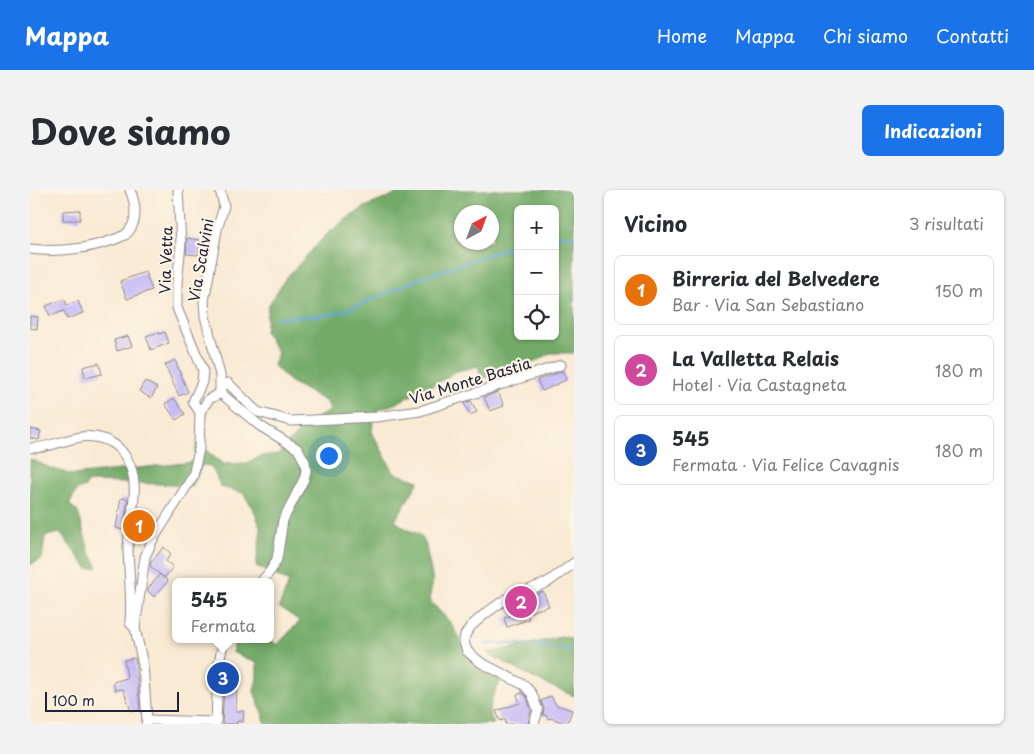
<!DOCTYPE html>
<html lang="it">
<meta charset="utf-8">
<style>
body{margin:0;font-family:"Playpen Sans",sans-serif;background:#f2f2f3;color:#2b2b33}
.controls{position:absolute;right:15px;top:15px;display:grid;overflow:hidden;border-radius:8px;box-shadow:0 1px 4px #0004}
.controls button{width:45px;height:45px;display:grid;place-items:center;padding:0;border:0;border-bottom:1px solid #e1e1e2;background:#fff;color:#2b2b33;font:25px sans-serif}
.compass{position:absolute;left:424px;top:15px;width:45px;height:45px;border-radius:50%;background:#fff;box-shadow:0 1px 4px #0004;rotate:41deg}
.scale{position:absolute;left:15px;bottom:12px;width:134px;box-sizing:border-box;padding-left:5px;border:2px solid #22223b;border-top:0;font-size:14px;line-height:18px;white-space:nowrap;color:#22223b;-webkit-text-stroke:4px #fcf5e5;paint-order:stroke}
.you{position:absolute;left:298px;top:265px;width:18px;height:18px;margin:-12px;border:4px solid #fff;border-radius:50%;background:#1a73e8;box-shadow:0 0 0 8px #1a73e833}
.badge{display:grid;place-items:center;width:32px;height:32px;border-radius:50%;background:#1a73e8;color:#fff;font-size:16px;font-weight:700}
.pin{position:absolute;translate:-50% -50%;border:2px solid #fff;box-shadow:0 1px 5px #0006}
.popup{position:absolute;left:142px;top:388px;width:102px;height:65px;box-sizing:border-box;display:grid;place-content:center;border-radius:8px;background:#fff;filter:drop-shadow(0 1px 4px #0005);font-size:16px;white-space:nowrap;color:#7c7c81}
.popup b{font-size:19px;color:#2b2b33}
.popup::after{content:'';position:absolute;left:50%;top:100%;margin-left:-10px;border:10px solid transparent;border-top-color:#fff}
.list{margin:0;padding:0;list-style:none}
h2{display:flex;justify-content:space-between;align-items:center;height:65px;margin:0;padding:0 20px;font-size:21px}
h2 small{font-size:16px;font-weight:400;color:#7c7c81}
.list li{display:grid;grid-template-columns:32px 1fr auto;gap:15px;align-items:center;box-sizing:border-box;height:70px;margin:0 10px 10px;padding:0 10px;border:1px solid #e1e1e2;border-radius:8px}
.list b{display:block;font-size:19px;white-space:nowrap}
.list p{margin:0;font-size:16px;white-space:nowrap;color:#7c7c81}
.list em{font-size:16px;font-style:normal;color:#7c7c81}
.icon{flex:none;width:28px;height:28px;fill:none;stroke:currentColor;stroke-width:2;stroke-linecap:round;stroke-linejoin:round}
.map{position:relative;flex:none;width:544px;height:534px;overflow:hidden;border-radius:8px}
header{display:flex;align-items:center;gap:30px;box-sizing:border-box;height:70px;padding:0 25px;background:#1a73e8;color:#fff}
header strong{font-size:24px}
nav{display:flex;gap:28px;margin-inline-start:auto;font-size:18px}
.intro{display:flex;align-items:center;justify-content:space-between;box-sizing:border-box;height:120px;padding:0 30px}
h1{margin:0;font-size:35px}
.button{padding:12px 22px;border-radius:8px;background:#1a73e8;color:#fff;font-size:18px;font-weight:700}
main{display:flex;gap:30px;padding:0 30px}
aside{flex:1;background:#fff;border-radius:8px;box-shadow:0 1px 4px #0004}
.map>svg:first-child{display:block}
.forest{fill:#72aa67;stroke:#4a6651;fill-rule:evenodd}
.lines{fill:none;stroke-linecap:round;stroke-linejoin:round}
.stream{stroke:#59a3d0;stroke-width:2.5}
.building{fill:#c4b9f7}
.minor-casing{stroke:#8e8688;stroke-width:11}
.minor{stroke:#fff;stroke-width:9}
.labels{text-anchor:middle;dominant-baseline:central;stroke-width:4.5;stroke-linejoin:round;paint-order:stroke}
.street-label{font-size:15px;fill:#22223b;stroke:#fcf5e5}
</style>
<header>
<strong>Mappa</strong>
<nav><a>Home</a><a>Mappa</a><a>Chi siamo</a><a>Contatti</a></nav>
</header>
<div class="intro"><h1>Dove siamo</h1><a class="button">Indicazioni</a></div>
<main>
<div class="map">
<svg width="544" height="534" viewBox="0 0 544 534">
<rect width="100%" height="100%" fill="#fcf5e5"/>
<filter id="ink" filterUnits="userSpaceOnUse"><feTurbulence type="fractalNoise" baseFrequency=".02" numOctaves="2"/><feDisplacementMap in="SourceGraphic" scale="10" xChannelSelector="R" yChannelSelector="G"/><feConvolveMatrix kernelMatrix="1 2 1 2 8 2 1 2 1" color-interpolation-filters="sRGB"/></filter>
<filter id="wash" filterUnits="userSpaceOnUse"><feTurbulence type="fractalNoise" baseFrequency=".0096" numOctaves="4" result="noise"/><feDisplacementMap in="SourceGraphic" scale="20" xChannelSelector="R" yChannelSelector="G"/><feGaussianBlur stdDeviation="1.12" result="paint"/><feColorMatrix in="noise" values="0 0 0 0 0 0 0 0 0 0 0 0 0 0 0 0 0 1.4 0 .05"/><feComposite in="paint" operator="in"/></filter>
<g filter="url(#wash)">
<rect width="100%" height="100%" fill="#f9ead4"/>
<g class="forest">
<path d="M376 0H544V163H521L476 187H451L448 176 424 182 415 189 364 214 348 220 343 233 342 242 364 283 389 291 365 331 378 340 389 344 395 352 403 391 399 410 420 432 432 452 451 475 472 488 462 508 459 523 464 534H236L224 501 227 488V473L202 462 206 449H239L247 455 270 431 249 417 259 392 226 376 231 339 224 320 213 303 191 297 181 276 172 275 162 297 131 294 58 292 55 297 47 300 39 314 48 322 59 361 68 377 58 379 30 343 15 346 12 369 0 375V269L20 278 43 285 164 272 167 253 193 274 216 273 231 266 248 264 278 232 300 221 297 212 259 191 243 175 248 163 235 142 238 116 255 89 296 45 315 30 335 17ZM488 19H525V146H488ZM432 22H462V52H432Z"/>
<polygon points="531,447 544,448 544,506 509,491 457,463"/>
</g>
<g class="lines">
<g class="stream">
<polyline points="525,45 544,46"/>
<polyline points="246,128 298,125 318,120 386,90 488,54"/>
<path d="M456 454C486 452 515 455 544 461"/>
</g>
</g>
<g id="blocks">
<g class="building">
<polygon points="50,20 50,30 33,30 33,21"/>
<polygon points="157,48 170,50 168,65 156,64"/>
<polygon points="115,82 122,100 97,109 90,91"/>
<polygon points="34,109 37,115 48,111 53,123 37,129 34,121 20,126 16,116"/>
<polygon points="0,126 8,127 7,139 0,138"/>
<polygon points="129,142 129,144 135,142 139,153 121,160 116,146"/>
<polygon points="98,146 102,156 87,161 84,150"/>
<polygon points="145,170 158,202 149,206 135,175"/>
<polygon points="69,173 72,184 55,188 53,177"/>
<polygon points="533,181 536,190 512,201 507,190"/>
<polygon points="115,191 127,198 121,208 109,201"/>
<polygon points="468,202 474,216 460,221 454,207"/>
<polygon points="144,208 155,224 146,230 135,214"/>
<polygon points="441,211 447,222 440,225 434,213"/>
<polygon points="0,239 11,241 9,250 0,248"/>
<polygon points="91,308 98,309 93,340 86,338"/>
<polygon points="134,357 141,364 136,371 143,377 134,388 120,376 121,372"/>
<polygon points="130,384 138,391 124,407 117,400"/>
<polygon points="513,401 519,416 497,423 499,429 477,437 474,428 482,425 478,415"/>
<polygon points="105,468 110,520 101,521 93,499 85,500 83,492 97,488 94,470"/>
<polygon points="194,495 207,495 206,521 214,521 213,532 207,531 207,534 192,534"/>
<polygon points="492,503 497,507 501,520 498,534 475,534 476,529 470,531 466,521 490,513 487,505"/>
<polygon points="521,506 526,515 542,520 537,534 521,528 518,529 516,525 513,526 514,518 511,511"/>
</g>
</g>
</g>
<g filter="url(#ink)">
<use href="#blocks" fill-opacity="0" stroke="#8e8688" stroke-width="1"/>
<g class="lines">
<g class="minor-casing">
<g id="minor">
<polyline points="148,0 151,54 147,93 147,118 173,180 172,192 163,212 170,222"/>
<polyline points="190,0 194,16 187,40 174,111 175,126 190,185 190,201"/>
<path d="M0 59C30 63 68 58 95 45 109 34 106 14 100 0"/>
<polyline points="191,199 195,194 198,193 223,218 228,222 261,231 346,227 390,221 531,175"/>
<polyline points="189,204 193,205 230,236 268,259 275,272 276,281 274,289 253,330 247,369 241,380 231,392"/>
<path d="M0 258C21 259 42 244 64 247 78 249 88 255 95 266 114 294 98 329 98 360 99 385 102 407 100 433L105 438"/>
<polyline points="117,530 185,532"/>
<polyline points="116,534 117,530 113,475 105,438 115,367 122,351 163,286 169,259 170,222 179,209 189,204"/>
<polyline points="186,534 188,477 194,449"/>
<polyline points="504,534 508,520 502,504 494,495 450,472 437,461 434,452 435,445 440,437 456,423 476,409 518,392 544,373"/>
</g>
</g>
<use href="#minor" class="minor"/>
</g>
</g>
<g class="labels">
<g class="street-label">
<text transform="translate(135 70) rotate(-88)">Via Vetta</text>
<text transform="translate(170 70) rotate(-80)">Via Scalvini</text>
<text transform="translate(440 190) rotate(-17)">Via Monte Bastia</text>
</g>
</g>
</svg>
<div class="controls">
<button>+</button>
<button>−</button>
<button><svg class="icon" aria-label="locate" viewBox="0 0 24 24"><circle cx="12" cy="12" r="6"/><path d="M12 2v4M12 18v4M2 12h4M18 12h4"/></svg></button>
</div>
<svg class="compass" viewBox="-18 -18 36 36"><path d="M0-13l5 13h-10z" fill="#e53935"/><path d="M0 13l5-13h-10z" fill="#7c7c81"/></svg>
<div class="scale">100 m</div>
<div class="you"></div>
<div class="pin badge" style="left:109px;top:336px;background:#e8710a">1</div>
<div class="pin badge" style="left:491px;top:412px;background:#d1479c">2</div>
<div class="pin badge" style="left:193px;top:488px;background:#1a4fb4">3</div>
<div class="popup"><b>545</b>Fermata</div>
</div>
<aside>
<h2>Vicino<small>3 risultati</small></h2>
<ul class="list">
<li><span class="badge" style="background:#e8710a">1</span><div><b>Birreria del Belvedere</b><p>Bar · Via San Sebastiano</p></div><em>150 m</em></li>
<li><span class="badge" style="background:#d1479c">2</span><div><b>La Valletta Relais</b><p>Hotel · Via Castagneta</p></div><em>180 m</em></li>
<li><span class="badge" style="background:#1a4fb4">3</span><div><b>545</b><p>Fermata · Via Felice Cavagnis</p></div><em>180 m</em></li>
</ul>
</aside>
</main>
